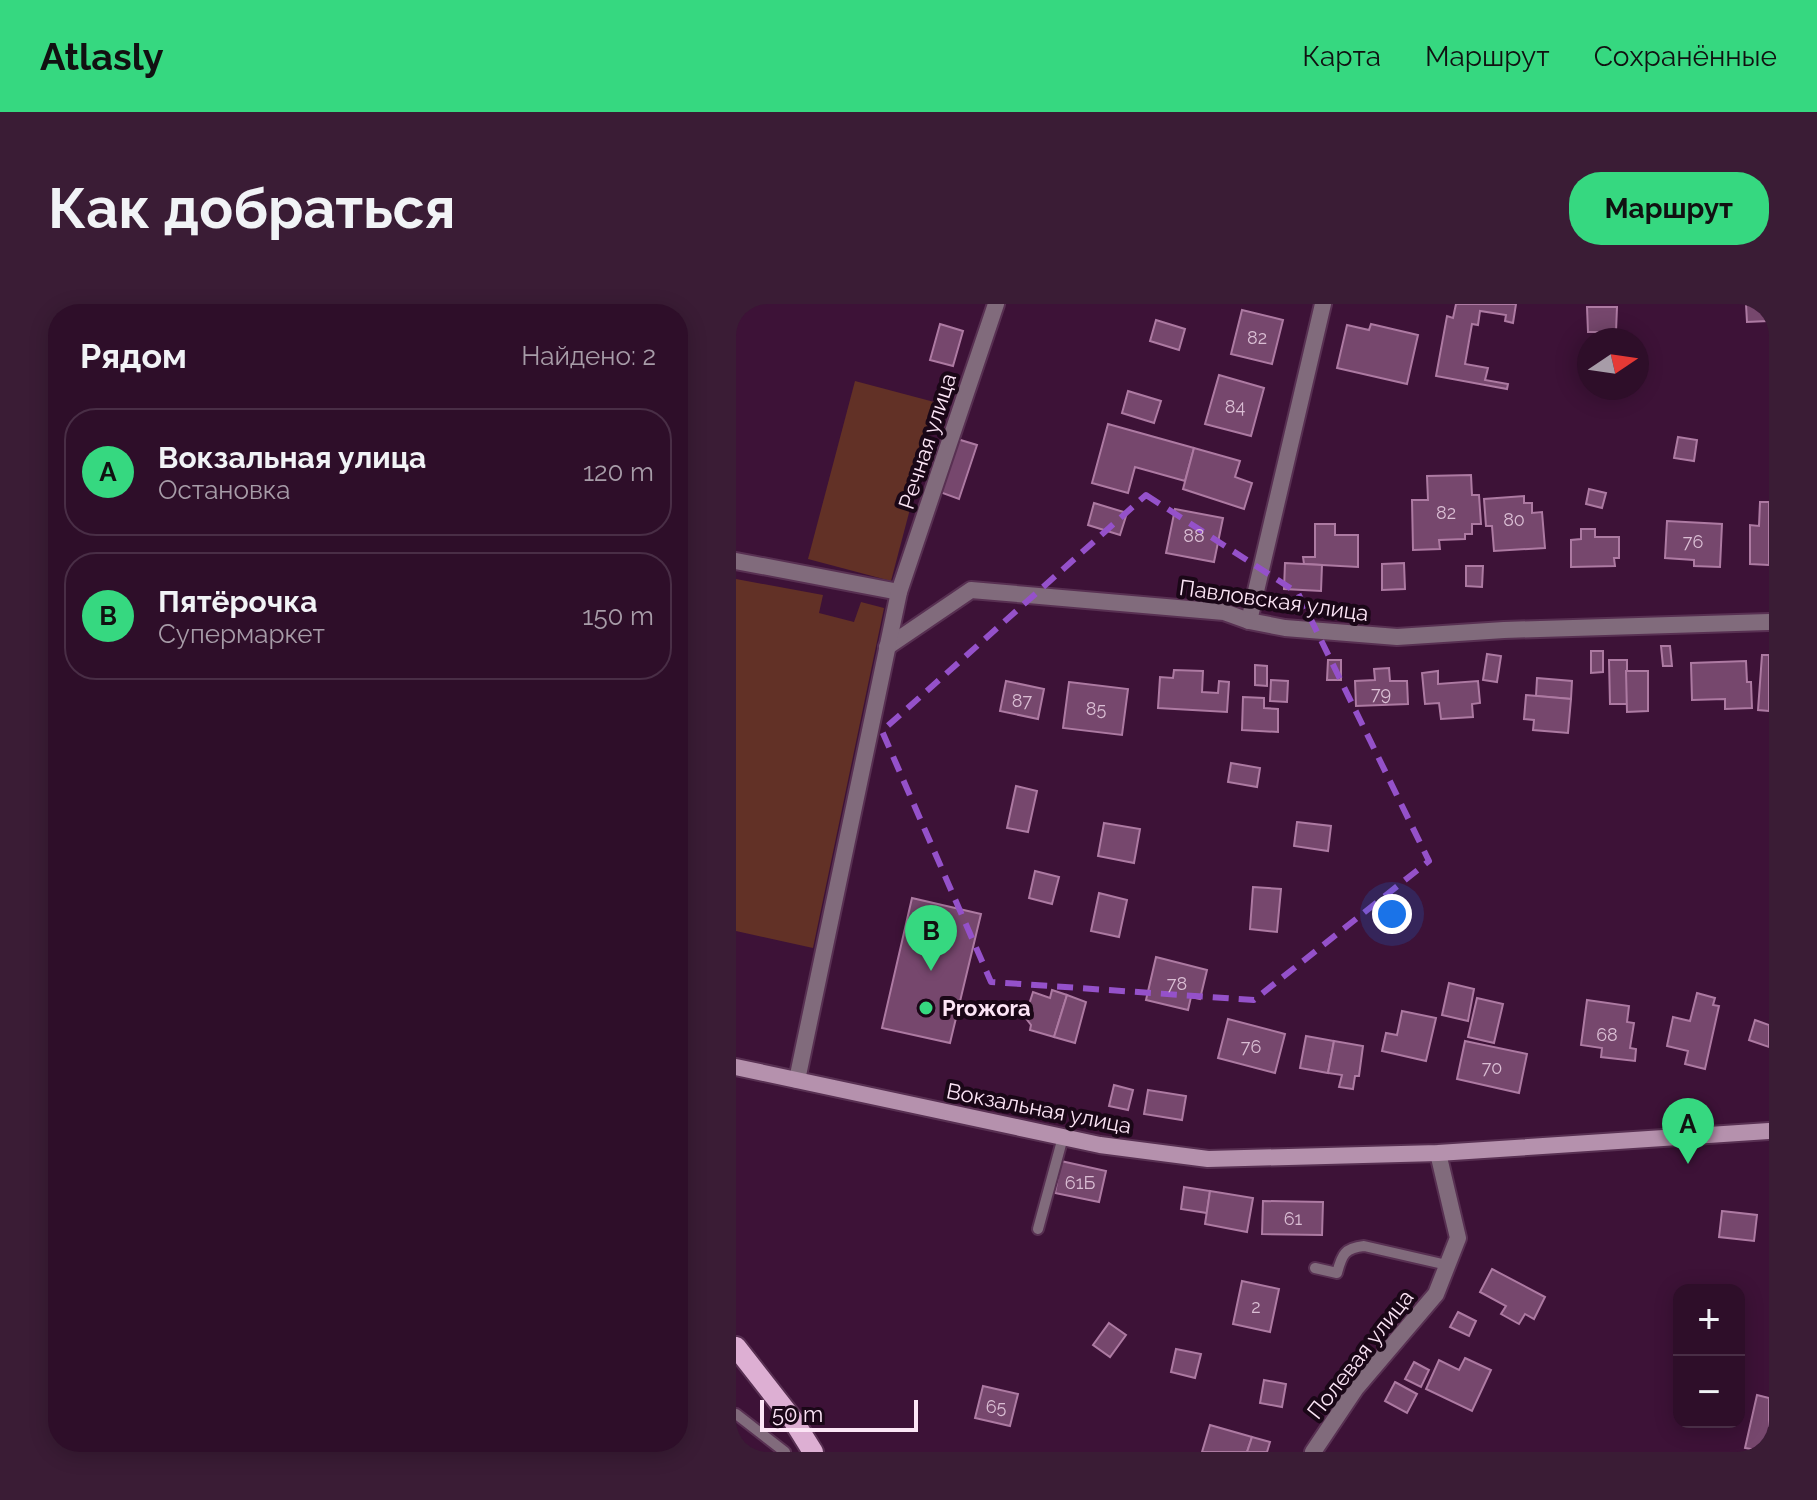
<!DOCTYPE html>
<html lang="ru">
<meta charset="utf-8">
<style>
body{margin:0;font-family:Raleway,sans-serif;background:#3a1c35;color:#f1f3f6}
.controls{position:absolute;right:24px;bottom:24px;display:grid;overflow:hidden;border-radius:16px;box-shadow:0 4px 20px #0003}
.controls button{width:72px;height:72px;display:grid;place-items:center;padding:0;border:0;border-bottom:2px solid #492e46;background:#2e0e29;color:#f1f3f6;font:40px sans-serif}
.compass{position:absolute;left:841px;top:24px;width:72px;height:72px;border-radius:50%;background:#2e0e29;box-shadow:0 4px 20px #0003;rotate:77deg}
.scale{position:absolute;left:24px;bottom:20px;width:158px;box-sizing:border-box;padding-left:8px;border:4px solid #fce5f6;border-top:0;font-size:22px;line-height:28px;white-space:nowrap;color:#fce5f6;-webkit-text-stroke:6px #1a0717;paint-order:stroke}
.you{position:absolute;left:656px;top:610px;width:28px;height:28px;margin:-20px;border:6px solid #fff;border-radius:50%;background:#1a73e8;box-shadow:0 0 0 12px #1a73e833}
.badge{display:grid;place-items:center;width:52px;height:52px;border-radius:50%;background:#36d880;color:#111;font-size:26px;font-weight:700}
.pin{position:absolute;translate:-50% -66px;filter:drop-shadow(0 2px 4px #0008)}
.pin::after{content:'';position:absolute;top:42px;width:28px;height:24px;background:inherit;clip-path:polygon(0 0,100% 0,50% 100%)}
.list{margin:0;padding:0;list-style:none}
h2{display:flex;justify-content:space-between;align-items:center;height:104px;margin:0;padding:0 32px;font-size:34px}
h2 small{font-size:26px;font-weight:400;color:#a79ca8}
.list li{display:grid;grid-template-columns:52px 1fr auto;gap:24px;align-items:center;box-sizing:border-box;height:128px;margin:0 16px 16px;padding:0 16px;border:2px solid #492e46;border-radius:32px}
.list b{display:block;font-size:30px;white-space:nowrap}
.list p{margin:0;font-size:26px;white-space:nowrap;color:#a79ca8}
.list em{font-size:26px;font-style:normal;color:#a79ca8}
.map{position:relative;flex:none;width:1033px;height:1148px;overflow:hidden;border-radius:32px}
header{display:flex;align-items:center;gap:48px;box-sizing:border-box;height:112px;padding:0 40px;background:#36d880;color:#111}
header strong{font-size:38px}
nav{display:flex;gap:44px;margin-inline-start:auto;font-size:28px}
.intro{display:flex;align-items:center;justify-content:space-between;box-sizing:border-box;height:192px;padding:0 48px}
h1{margin:0;font-size:56px}
.button{padding:20px 36px;border-radius:32px;background:#36d880;color:#111;font-size:28px;font-weight:700}
main{display:flex;gap:48px;padding:0 48px}
aside{flex:1;background:#2e0e29;border-radius:32px;box-shadow:0 4px 20px #0003}
.map>svg:first-child{display:block}
.green{fill:#623126}
.building{fill:#76476d;stroke:#ad7aa2;stroke-width:2}
.lines{fill:none;stroke-linecap:round;stroke-linejoin:round}
.lane-casing{stroke:#583052;stroke-width:14}
.street-casing{stroke:#583052;stroke-width:20}
.secondary-casing{stroke:#583052;stroke-width:20}
.primary-casing{stroke:#583052;stroke-width:24}
.lane{stroke:#816b7c;stroke-width:10}
.street{stroke:#816b7c;stroke-width:16}
.secondary{stroke:#b591ad;stroke-width:16}
.primary{stroke:#ddafd3;stroke-width:20}
.marked{fill:none;stroke:#9551ca;stroke-width:6;stroke-dasharray:16 10;stroke-linejoin:round}
.poi-dot{fill:#36d880;stroke:#1a0717;stroke-width:3}
.labels{text-anchor:middle;dominant-baseline:central;stroke-width:8;stroke-linejoin:round;paint-order:stroke}
.number-label{font-size:18px;fill:#dabed4}
.street-label{font-size:22px;fill:#fce5f6;stroke:#1a0717}
.poi-label{font-size:22px;font-weight:bold;fill:#fce5f6;stroke:#1a0717;text-anchor:start}
</style>
<header>
<strong>Atlasly</strong>
<nav><a>Карта</a><a>Маршрут</a><a>Сохранённые</a></nav>
</header>
<div class="intro"><h1>Как добраться</h1><a class="button">Маршрут</a></div>
<main>
<aside>
<h2>Рядом<small>Найдено: 2</small></h2>
<ul class="list">
<li><span class="badge">A</span><div><b>Вокзальная улица</b><p>Остановка</p></div><em>120 m</em></li>
<li><span class="badge">B</span><div><b>Пятёрочка</b><p>Супермаркет</p></div><em>150 m</em></li>
</ul>
</aside>
<div class="map">
<svg width="1033" height="1148" viewBox="0 0 1033 1148">
<rect width="100%" height="100%" fill="#3d1237"/>
<g class="green">
<polygon points="119,77 202,99 155,277 72,255"/>
<polygon points="0,275 87,291 83,309 118,318 125,298 148,304 77,644 0,627"/>
</g>
<g class="building">
<polygon points="720,0 780,0 777,19 769,17 770,11 744,7 742,21 736,20 729,60 752,64 749,76 772,80 771,85 700,72 711,12 717,14"/>
<polygon points="1010,0 1033,0 1032,17 1011,18"/>
<polygon points="851,3 881,3 880,28 852,28"/>
<polygon points="506,6 547,16 536,60 495,50"/>
<polygon points="420,16 449,25 443,46 414,37"/>
<polygon points="204,20 227,27 217,62 194,56"/>
<polygon points="635,20 682,31 671,80 601,64 611,21 633,26"/>
<polygon points="483,71 528,84 515,132 469,120"/>
<polygon points="392,87 425,97 418,119 386,109"/>
<polygon points="372,120 458,144 449,177 399,163 392,189 356,179"/>
<polygon points="942,133 961,136 958,157 938,154"/>
<polygon points="218,134 241,141 223,195 201,187"/>
<polygon points="458,144 504,157 499,173 516,179 508,205 447,185"/>
<polygon points="735,171 736,191 743,191 745,220 736,220 736,230 729,230 729,235 703,236 704,245 677,246 676,196 692,196 691,172"/>
<polygon points="853,185 870,189 866,204 850,200"/>
<polygon points="788,192 788,199 796,199 796,209 806,208 809,244 758,247 756,222 750,222 748,195"/>
<polygon points="1024,198 1033,198 1033,261 1014,260 1014,221 1023,222"/>
<polygon points="358,199 391,209 384,231 352,221"/>
<polygon points="439,205 487,214 478,258 430,249"/>
<polygon points="931,217 986,220 984,263 958,262 958,256 929,254"/>
<polygon points="579,220 599,220 599,231 622,231 622,263 568,260 567,253 579,253"/>
<polygon points="845,225 859,225 859,233 883,233 883,254 878,254 879,262 835,263 835,236 845,235"/>
<polygon points="549,259 586,261 585,287 548,285"/>
<polygon points="668,259 669,285 646,286 646,260"/>
<polygon points="730,262 747,262 746,283 730,282"/>
<polygon points="925,342 934,342 936,362 927,362"/>
<polygon points="855,347 867,347 867,368 855,369"/>
<polygon points="751,350 765,352 761,378 747,376"/>
<polygon points="1026,351 1033,351 1033,407 1022,406"/>
<polygon points="592,356 605,356 605,376 591,376"/>
<polygon points="873,356 891,356 891,400 874,400"/>
<polygon points="1010,357 1011,378 1015,378 1016,404 989,405 989,395 956,396 955,359"/>
<polygon points="519,361 531,362 531,382 519,381"/>
<polygon points="653,364 654,377 671,377 672,400 620,402 619,377 639,376 638,365"/>
<polygon points="438,366 467,367 466,388 482,389 483,377 493,378 491,408 422,404 424,373 437,374"/>
<polygon points="702,367 702,380 742,377 744,399 736,400 737,413 705,415 703,399 689,400 686,369"/>
<polygon points="890,367 912,367 912,407 891,408"/>
<polygon points="801,374 836,377 835,395 800,392"/>
<polygon points="535,376 552,377 551,398 534,397"/>
<polygon points="270,377 308,385 302,415 264,407"/>
<polygon points="333,378 392,385 386,431 327,424"/>
<polygon points="790,391 835,395 832,429 797,426 798,416 788,415"/>
<polygon points="507,393 528,394 528,404 542,405 542,428 506,426"/>
<polygon points="495,459 524,464 521,483 492,478"/>
<polygon points="280,482 301,487 292,528 271,524"/>
<polygon points="561,518 595,522 592,547 558,542"/>
<polygon points="368,519 404,525 398,559 362,552"/>
<polygon points="299,567 323,573 316,600 293,594"/>
<polygon points="517,583 545,585 541,628 514,625"/>
<polygon points="363,589 391,596 383,633 355,627"/>
<polygon points="176,594 245,610 214,739 146,724"/>
<polygon points="420,653 471,666 464,695 455,693 452,706 410,696"/>
<polygon points="713,679 738,685 732,717 706,711"/>
<polygon points="316,686 331,691 318,733 294,726 295,721 289,713 297,688 314,694"/>
<polygon points="961,689 979,694 977,701 983,702 969,765 949,760 952,747 931,742 937,713 954,717"/>
<polygon points="331,691 350,698 339,739 318,733"/>
<polygon points="741,694 767,700 758,739 732,733"/>
<polygon points="851,696 893,702 891,718 898,719 894,744 900,745 899,757 865,753 866,744 845,741"/>
<polygon points="666,707 700,714 690,757 646,747 650,729 661,731"/>
<polygon points="492,715 549,730 539,769 482,754"/>
<polygon points="1019,716 1033,721 1033,743 1013,736"/>
<polygon points="570,732 598,737 592,769 564,764"/>
<polygon points="598,737 627,742 623,772 619,772 617,785 603,783 606,771 592,769"/>
<polygon points="729,737 791,750 783,789 721,775"/>
<polygon points="378,781 397,786 392,806 373,802"/>
<polygon points="412,786 450,792 446,816 408,810"/>
<polygon points="325,857 370,867 363,898 319,889"/>
<polygon points="448,883 474,887 471,909 445,905"/>
<polygon points="474,887 517,894 511,928 469,920"/>
<polygon points="527,897 587,898 586,931 526,930"/>
<polygon points="986,907 1021,911 1018,937 983,933"/>
<polygon points="756,965 809,993 798,1015 789,1010 783,1020 765,1010 770,1002 744,988"/>
<polygon points="506,977 543,985 534,1028 497,1020"/>
<polygon points="722,1008 740,1017 733,1032 714,1023"/>
<polygon points="373,1019 390,1031 374,1053 357,1041"/>
<polygon points="440,1045 465,1050 459,1074 435,1068"/>
<polygon points="729,1054 755,1066 736,1107 690,1085 703,1056 723,1066"/>
<polygon points="678,1058 693,1066 685,1083 669,1075"/>
<polygon points="528,1076 550,1080 546,1103 524,1099"/>
<polygon points="659,1078 681,1090 671,1109 649,1097"/>
<polygon points="247,1082 282,1090 274,1122 239,1114"/>
<polygon points="1021,1091 1033,1094 1033,1148 1009,1144"/>
<polygon points="474,1121 516,1133 511,1148 466,1148"/>
<polygon points="516,1133 534,1138 531,1148 511,1148"/>
</g>
<g class="lines">
<g class="lane-casing">
<g id="lane">
<polyline points="302,925 327,833"/>
<path d="M579 964 601 969C606 950 609 944 628 942L711 961"/>
<polyline points="0,1110 49,1148"/>
</g>
</g>
<g class="street-casing">
<g id="street">
<polyline points="0,257 163,288"/>
<polyline points="513,317 587,0"/>
<polyline points="151,343 235,286 488,308 513,317 549,324 661,333 768,326 1033,318"/>
<polyline points="61,776 163,288 260,0"/>
<polyline points="577,1148 620,1084 700,990 722,934 702,849"/>
</g>
</g>
<g class="secondary-casing">
<polyline id="secondary" points="0,763 364,841 472,855 702,849 1033,827"/>
</g>
<g class="primary-casing">
<polyline id="primary" points="0,1043 57,1116 77,1148"/>
</g>
<use href="#lane" class="lane"/>
<use href="#street" class="street"/>
<use href="#secondary" class="secondary"/>
<use href="#primary" class="primary"/>
</g>
<path class="marked" d="M410 191 562 289 693 557 518 696 255 678 146 427Z"/>
<circle class="poi-dot" cx="190" cy="704" r="8"/>
<g class="labels">
<g class="number-label">
<text x="521" y="33">82</text>
<text x="499" y="102">84</text>
<text x="710" y="208">82</text>
<text x="778" y="215">80</text>
<text x="458" y="231">88</text>
<text x="957" y="237">76</text>
<text x="645" y="389">79</text>
<text x="286" y="396">87</text>
<text x="360" y="404">85</text>
<text x="441" y="679">78</text>
<text x="871" y="730">68</text>
<text x="515" y="742">76</text>
<text x="756" y="763">70</text>
<text x="344" y="878">61Б</text>
<text x="557" y="914">61</text>
<text x="520" y="1002">2</text>
<text x="260" y="1102">65</text>
</g>
<g class="street-label">
<text transform="translate(191 137) rotate(-72)">Речная улица</text>
<text transform="translate(538 296) rotate(8)">Павловская улица</text>
<text transform="translate(303 804) rotate(11)">Вокзальная улица</text>
<text transform="translate(624 1050) rotate(-52)">Полевая улица</text>
</g>
<g class="poi-label">
<text x="206" y="704">Proжora</text>
</g>
</g>
</svg>
<div class="controls">
<button>+</button>
<button>−</button>
</div>
<svg class="compass" viewBox="-18 -18 36 36"><path d="M0-13l5 13h-10z" fill="#e53935"/><path d="M0 13l5-13h-10z" fill="#a79ca8"/></svg>
<div class="scale">50 m</div>
<div class="you"></div>
<div class="pin badge" style="left:952px;top:860px">A</div>
<div class="pin badge" style="left:195px;top:667px">B</div>
</div>
</main>
